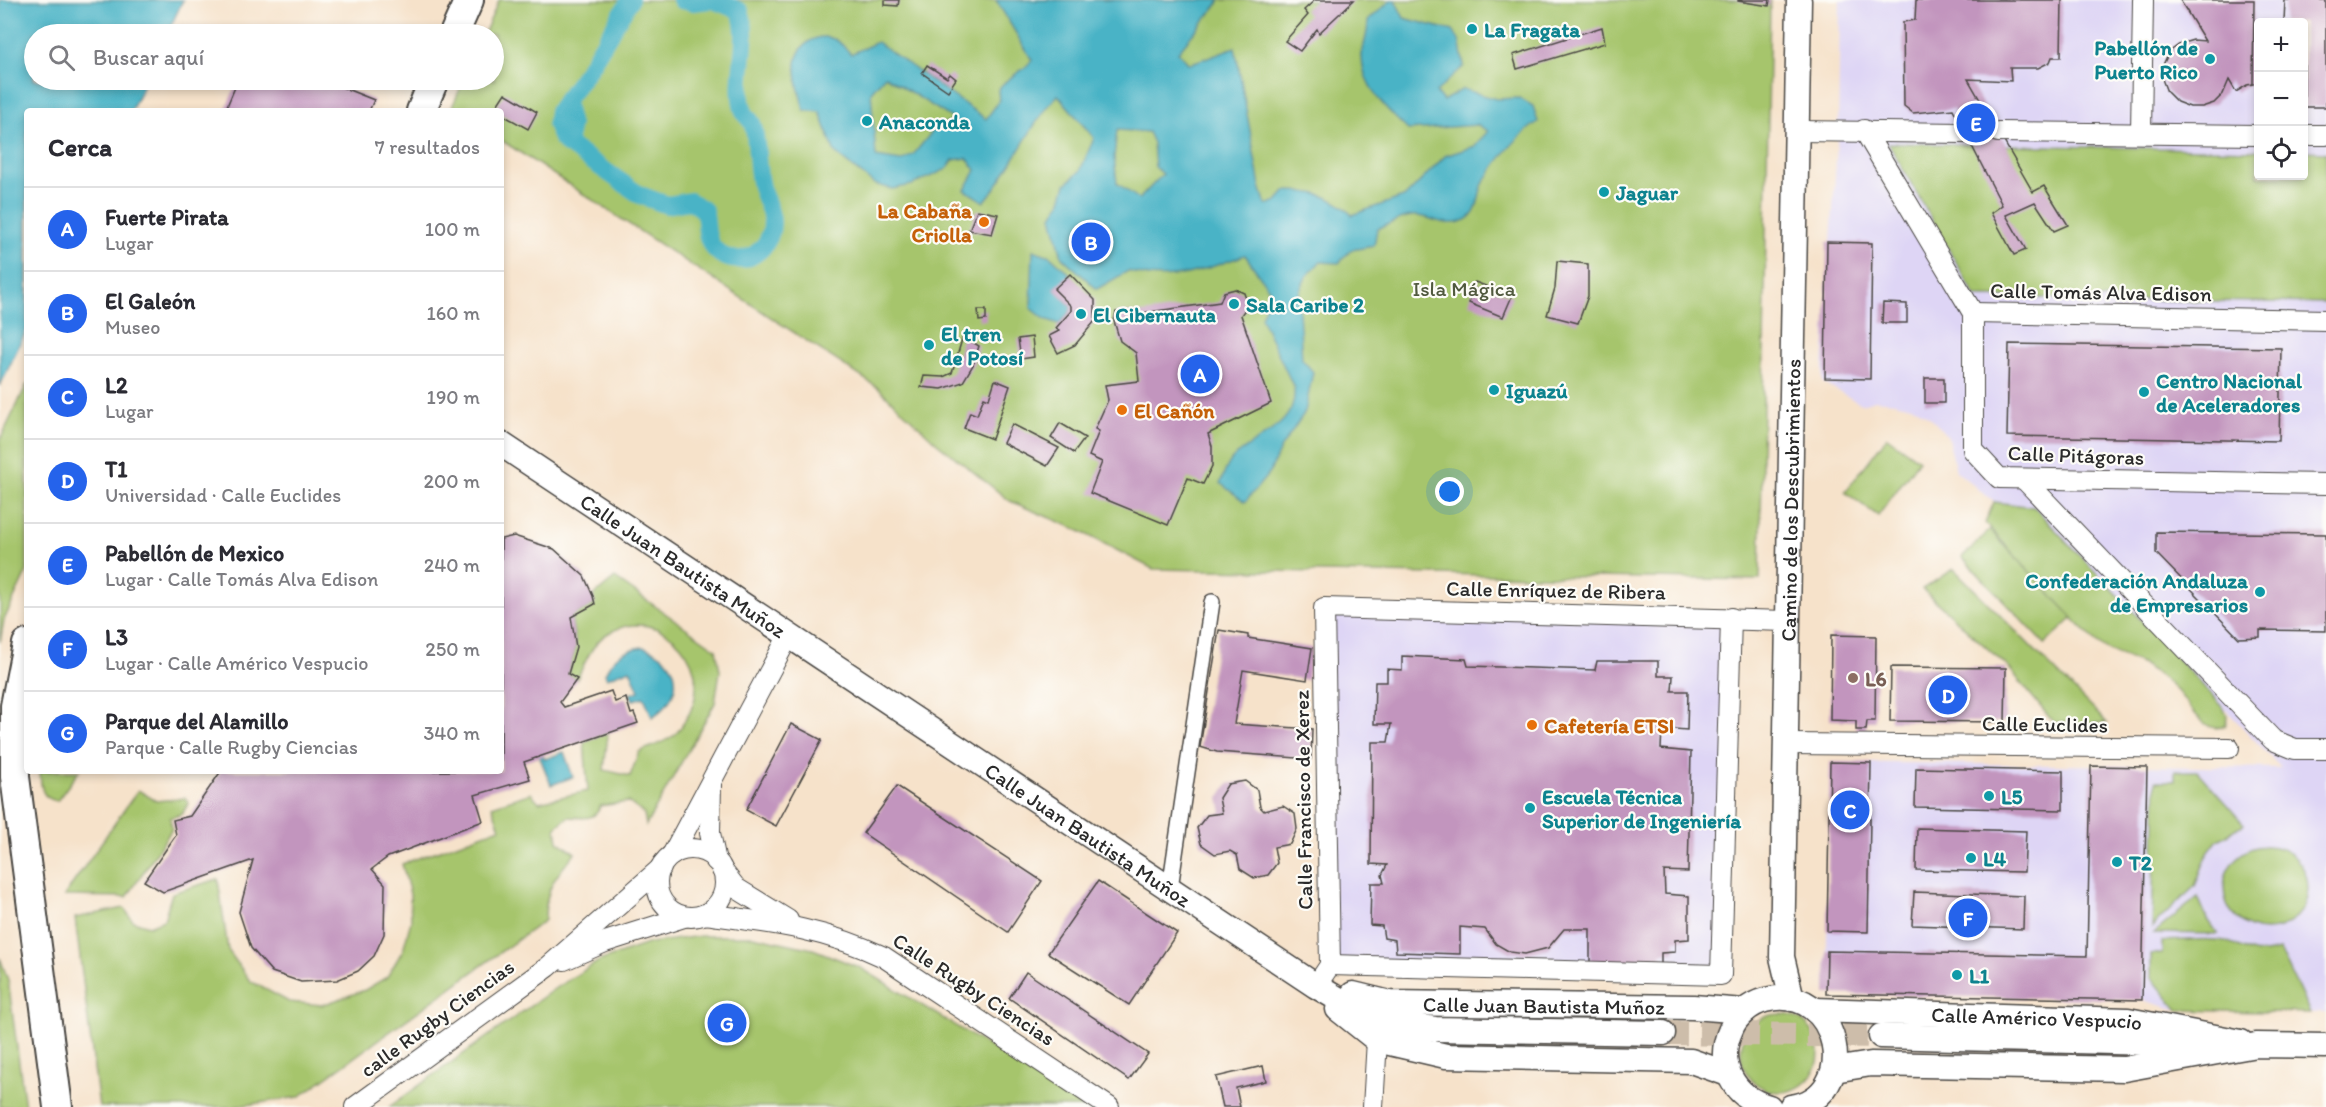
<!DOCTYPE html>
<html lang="es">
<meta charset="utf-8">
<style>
body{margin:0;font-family:Itim,sans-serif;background:#f2f2f3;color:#2b2b33}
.controls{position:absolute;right:18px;top:18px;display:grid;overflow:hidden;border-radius:6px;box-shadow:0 3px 9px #0003}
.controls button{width:54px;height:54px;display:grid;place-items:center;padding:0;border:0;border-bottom:2px solid #e1e1e2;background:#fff;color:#2b2b33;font:30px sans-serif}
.you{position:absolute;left:1450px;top:492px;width:21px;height:21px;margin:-15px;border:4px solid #fff;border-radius:50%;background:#1a73e8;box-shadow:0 0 0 9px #1a73e833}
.badge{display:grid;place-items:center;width:39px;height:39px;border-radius:50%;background:#2563eb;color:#fff;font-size:20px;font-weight:700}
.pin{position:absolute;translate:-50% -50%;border:3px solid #fff;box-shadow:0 2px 6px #0006}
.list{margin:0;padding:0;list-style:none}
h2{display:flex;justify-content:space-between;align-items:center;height:78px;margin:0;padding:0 24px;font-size:26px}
h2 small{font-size:20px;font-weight:400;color:#7c7c81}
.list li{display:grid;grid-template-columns:39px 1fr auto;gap:18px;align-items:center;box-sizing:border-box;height:84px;padding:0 24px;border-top:2px solid #e1e1e2}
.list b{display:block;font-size:22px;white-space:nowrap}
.list p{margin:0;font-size:20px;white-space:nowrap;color:#7c7c81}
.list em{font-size:20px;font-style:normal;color:#7c7c81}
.icon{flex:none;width:33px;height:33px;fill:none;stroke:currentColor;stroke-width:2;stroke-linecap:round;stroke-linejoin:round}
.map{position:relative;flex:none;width:2326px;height:1107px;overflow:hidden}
.search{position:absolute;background:#fff;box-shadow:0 3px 9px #0003;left:24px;top:24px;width:480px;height:66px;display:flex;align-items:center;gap:15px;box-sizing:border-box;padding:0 21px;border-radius:33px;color:#7c7c81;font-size:22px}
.panel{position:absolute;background:#fff;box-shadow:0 3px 9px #0003;left:24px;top:108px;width:480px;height:666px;border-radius:6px}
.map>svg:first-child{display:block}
.built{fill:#ded5f5;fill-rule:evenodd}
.green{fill:#a6c56c;stroke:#68784c;stroke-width:1.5}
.water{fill:#49b3c6;stroke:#3a6f78;stroke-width:1.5;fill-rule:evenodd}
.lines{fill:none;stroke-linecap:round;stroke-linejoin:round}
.canal{stroke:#49b3c6;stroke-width:18}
.building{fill:#c295be}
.minor-tunnel{stroke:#cdbdaa;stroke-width:20;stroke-dasharray:20 10;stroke-linecap:butt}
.tertiary-tunnel{stroke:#cdbdaa;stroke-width:24;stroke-dasharray:24 12;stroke-linecap:butt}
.pedestrian-casing{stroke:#494643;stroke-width:18}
.minor-casing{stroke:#494643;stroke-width:22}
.tertiary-casing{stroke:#494643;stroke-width:27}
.secondary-casing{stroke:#494643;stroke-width:32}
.pedestrian{stroke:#fff;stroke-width:15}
.minor{stroke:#fff;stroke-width:20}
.tertiary{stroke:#fff;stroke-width:24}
.secondary{stroke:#fff;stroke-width:28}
.culture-dot{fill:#0f9aa8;stroke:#fdfcf7;stroke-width:2}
.food-dot{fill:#e8710a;stroke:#fdfcf7;stroke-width:2}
.education-dot{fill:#8d6e63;stroke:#fdfcf7;stroke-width:2}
.labels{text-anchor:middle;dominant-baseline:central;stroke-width:4.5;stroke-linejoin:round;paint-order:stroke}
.culture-label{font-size:21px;font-weight:bold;fill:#0d838f;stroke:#fdfcf7;text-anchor:start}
.food-label{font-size:21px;font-weight:bold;fill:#c56008;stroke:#fdfcf7;text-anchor:start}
.park-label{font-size:21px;fill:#50593e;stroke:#fdfcf7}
.street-label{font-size:21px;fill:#2b2b2b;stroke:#fdfcf7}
.education-label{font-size:21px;font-weight:bold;fill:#785e54;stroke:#fdfcf7;text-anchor:start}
</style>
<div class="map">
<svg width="2326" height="1107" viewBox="0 0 2326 1107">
<rect width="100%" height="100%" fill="#fdfcf7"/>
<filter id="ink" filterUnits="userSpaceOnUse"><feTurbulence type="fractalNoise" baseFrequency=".0167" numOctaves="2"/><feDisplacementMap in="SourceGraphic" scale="12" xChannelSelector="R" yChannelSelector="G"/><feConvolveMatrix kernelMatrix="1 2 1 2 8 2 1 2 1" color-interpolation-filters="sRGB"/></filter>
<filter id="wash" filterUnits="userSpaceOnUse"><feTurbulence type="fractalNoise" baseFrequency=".008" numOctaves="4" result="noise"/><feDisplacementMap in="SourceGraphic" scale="24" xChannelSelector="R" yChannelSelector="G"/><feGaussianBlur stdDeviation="1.35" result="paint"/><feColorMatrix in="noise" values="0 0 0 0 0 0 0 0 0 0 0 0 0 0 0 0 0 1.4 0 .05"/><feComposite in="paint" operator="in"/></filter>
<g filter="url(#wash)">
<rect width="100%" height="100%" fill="#f6e2ca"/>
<g class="built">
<path d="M1840 0H2326V1013L2178 1010 2142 1000 1826 994 1830 762 2281 768 2034 507 1994 502 1956 471 1948 437 1932 419 1915 407 1895 402 1875 400 1861 404 1822 382 1838 131ZM2258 22H2304V176H2258Z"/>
<polygon points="1324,608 1731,618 1721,975 1336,965"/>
</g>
<g class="green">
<polygon points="499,0 1770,0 1760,580 1153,569 1076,529 1010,501 937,443 877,387 501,140 501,111 457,111 452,107 464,80 494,80 494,34 484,34"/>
<polygon points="1888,143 2258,150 2258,176 2304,176 2304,151 2326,152 2326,303 1976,297"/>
<polygon points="27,384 27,571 4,620 0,642 0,440"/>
<polygon points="1887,437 1919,460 1878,516 1845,492"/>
<path d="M1994 502 2034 507 2223 707 2227 716 2226 725C2205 738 2189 703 2176 690 2163 677 2147 666 2130 659 2122 655 2108 652 2101 646 2062 611 2022 562 1985 523Z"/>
<polygon points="1990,530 2073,618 2045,644 1962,557"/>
<polygon points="1954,569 2107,723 2053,722 2009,668 1922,589"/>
<path d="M615 578 716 649 720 671 715 703 646 825 644 814 628 802 600 806C596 821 582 818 568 817L556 827 558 841 575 853C555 877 545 888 545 920L299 1097 232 1107H99L75 918 124 908 133 921 149 926 164 920 172 893 218 879 228 950 250 981 289 1002 322 1005 365 990 387 977 403 950 411 921 410 894 402 864 500 828 492 806 531 793 539 802 588 791 584 741 608 733 604 770 630 776 639 752C650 747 663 743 673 736 678 733 681 727 684 722 722 670 663 600 607 634 592 643 584 665 577 679L568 674 576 647 571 617 594 604 593 596Z"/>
<path d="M40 771H79L57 801C40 798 41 786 40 771Z"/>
<polygon points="2175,771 2197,771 2244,824 2217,841 2208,853 2195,886 2152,927 2156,781 2175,781"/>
<polygon points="138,790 156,801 185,798 189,803 182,814 170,818 172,829 127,897 64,896"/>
<circle cx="2266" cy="888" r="42"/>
<polygon points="2198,897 2207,918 2218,934 2154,933"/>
<polygon points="701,936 753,936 813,949 861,968 1088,1107 389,1107 557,987 599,961 650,943"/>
<path d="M2162 941C2179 941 2210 937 2225 941 2250 949 2250 958 2280 950L2310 1013 2178 1010 2151 977V954H2162Z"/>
<polygon points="0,958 8,980 25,1107 0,1107"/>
<circle cx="1780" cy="1053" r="39"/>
</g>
<g class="water">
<polygon points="0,0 183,0 167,34 34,34 34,80 146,80 131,111 27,111 27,329 0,386"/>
<path d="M996 0H1221L1178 52 1189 64 1235 47 1260 186 1266 205 1277 201 1286 191C1313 191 1333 195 1352 215L1406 196 1445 156 1475 146 1488 131 1478 125 1408 130C1388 111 1360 85 1362 54 1364 43 1368 33 1368 21L1391 0H1395L1404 18 1453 31 1459 40 1464 66 1436 92 1443 101 1463 89 1496 99 1519 98 1533 106 1538 122C1516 137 1497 161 1483 184 1477 196 1480 213 1466 220 1444 230 1430 214 1412 216 1401 217 1388 225 1377 229L1374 246 1351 250 1339 263 1320 262 1306 277 1298 295 1302 359 1313 372 1305 412 1280 449 1270 472 1245 502 1220 483C1224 475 1227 464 1233 458 1256 436 1298 426 1294 388L1261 317 1271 292 1245 255C1206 269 1170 286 1128 271L1097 289 1062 257 1052 216 1060 204 1066 184 1080 171 1094 138 1058 95C1028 127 1012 169 984 202L965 190 976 170 967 158 953 160 947 169 912 185 892 189 874 184 835 153 820 112 804 110C800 95 795 78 796 63 798 45 816 32 834 39 840 41 846 49 851 54L877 42 986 119 999 101 998 90C1007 76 1023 73 1032 60ZM885 76 955 120 936 127 913 155 901 161 876 157 871 92ZM1117 130 1148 132 1153 143 1155 167 1163 174 1139 199 1117 183 1114 157Z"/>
<polygon points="1033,250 1050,256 1070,274 1055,289 1071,306 1071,311 1059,324 1045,319 1031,308"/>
<path d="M643 647C683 658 686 696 652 717L644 697 633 700 630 694 639 691 630 669 607 678 605 674C612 657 624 649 643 647Z"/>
<polygon points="535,745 545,759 564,752 573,777 551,785"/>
</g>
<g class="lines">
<g class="canal">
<path d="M630 0 589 68 558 111 556 124 562 139 570 146 640 195 667 205 690 201 704 210C708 223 704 234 712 246 733 274 772 255 772 222 772 211 764 198 761 187 756 168 758 137 752 123 750 119 746 116 744 112 733 80 752 43 740 11L713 0"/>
<polyline points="681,0 694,2 710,0"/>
<polyline points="565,100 571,125 567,144"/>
</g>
</g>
<g id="blocks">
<g class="building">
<polygon points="885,0 899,0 898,6 885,5"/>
<polygon points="1315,0 1354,0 1319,33 1317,29 1300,51 1285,41 1308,15 1304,10"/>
<polygon points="1738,0 1770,0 1769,6 1738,1"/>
<polygon points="1916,0 2062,0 2061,57 2052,57 2050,62 2038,68 2010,68 2011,81 1968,79 2033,192 2044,186 2068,225 2054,231 2035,202 2006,215 2026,250 2014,255 1991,213 2002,205 1953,109 1913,113 1904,106 1903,22 1915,20"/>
<polygon points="2180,0 2254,0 2253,84 2247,85 2236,92 2229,80 2223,94 2214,103 2202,107 2190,107 2177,102 2167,92 2162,79 2163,65 2169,52 2180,44 2193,40 2205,41"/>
<polygon points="2285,0 2326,0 2326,107 2304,107 2304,22 2284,22"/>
<polygon points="1602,27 1605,43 1517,69 1513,55"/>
<polygon points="927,65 947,78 950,74 956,79 948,91 922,73"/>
<polygon points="238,80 324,80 374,100 369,111 225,111"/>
<polygon points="505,93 537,112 528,129 501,114 501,111 494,110"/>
<polygon points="977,210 998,214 992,234 969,230"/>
<polygon points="1827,242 1872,243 1870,379 1825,378"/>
<polygon points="1557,261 1588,264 1588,296 1578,323 1547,315 1555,288"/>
<polygon points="1070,274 1095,300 1095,321 1075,345 1058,353 1049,336 1059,331 1056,328 1071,311 1071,306 1054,289"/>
<polygon points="1475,282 1512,296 1503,317 1469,303"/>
<polygon points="1235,289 1244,293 1248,305 1241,315 1271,403 1208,434 1212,446 1212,466 1203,484 1188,478 1168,525 1090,493 1102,462 1089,456 1099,431 1095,429 1108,400 1105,385 1139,381 1136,353 1120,341 1114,321 1116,312 1142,313 1220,302 1224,292"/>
<polygon points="1883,303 1907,304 1907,323 1882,323"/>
<polygon points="978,310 986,310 986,320 979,321"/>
<polygon points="963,336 979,346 973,365 963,382 942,389 921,387 924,376 943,377 952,373"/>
<polygon points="1032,337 1034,357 1021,359 1018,339"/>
<polygon points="2009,344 2281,348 2279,441 2007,436"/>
<rect x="1925" y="378" width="19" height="25"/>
<polygon points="995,380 1010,386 992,439 964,428 970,412 977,415 984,397 989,399"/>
<polygon points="1060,423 1085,438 1074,453 1051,438"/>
<polygon points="1012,424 1059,448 1047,466 1003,443"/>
<polygon points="2156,532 2326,534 2326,631 2260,630 2260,637 2239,638 2156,553"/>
<polygon points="514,536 554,549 584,576 593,596 595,604 571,617 576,647 568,674 577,679 560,702 564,707 611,691 615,702 626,698 631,714 634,713 638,723 524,762 530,779 475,795 483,821 388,857 372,869 385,884 384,934 374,956 358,971 337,980 301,982 272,972 251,948 239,912 253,860 163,892 144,881 176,835 173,820 190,816 221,771 501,771 501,539"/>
<polygon points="1219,630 1248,635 1248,638 1312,648 1307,680 1243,670 1234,724 1312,729 1311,759 1217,752 1200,747"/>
<polygon points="1831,635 1876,636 1875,721 1867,721 1866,730 1856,730 1856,721 1830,720"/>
<polygon points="1402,656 1466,659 1468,666 1595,670 1597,661 1658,661 1658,676 1673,676 1672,691 1688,691 1687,730 1662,728 1661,749 1691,752 1688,872 1664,871 1665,894 1689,896 1689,939 1675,940 1675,952 1661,953 1661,966 1590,963 1590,929 1564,929 1548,948 1525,954 1510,952 1496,944 1485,929 1460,927 1460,954 1396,952 1395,940 1384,938 1382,926 1370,925 1371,883 1384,883 1382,875 1387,865 1371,864 1372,742 1388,742 1391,724 1374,724 1375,682 1387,682 1387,669 1402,670"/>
<polygon points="1891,667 2006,668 2005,722 1890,721"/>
<polygon points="791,724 822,740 776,826 746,810"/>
<polygon points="1830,762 1871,763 1868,932 1827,931"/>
<polygon points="2091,766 2147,767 2142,1000 1826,994 1827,951 2087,956"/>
<polygon points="1916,768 2063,771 2063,810 1915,807"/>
<polygon points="1245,781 1257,790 1260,807 1264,811 1283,806 1295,814 1297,829 1290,844 1274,847 1277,863 1268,875 1254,878 1240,869 1237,855 1230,851 1215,854 1201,844 1197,828 1207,815 1222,813 1219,798 1228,784"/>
<polygon points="897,786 1042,881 1008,932 863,833"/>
<polygon points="1917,828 2026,831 2024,872 1916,870"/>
<polygon points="1098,881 1177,933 1129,1005 1048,953"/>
<polygon points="1914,892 2024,896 2023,929 1912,925"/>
<polygon points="1026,972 1148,1054 1129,1080 1009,998"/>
<polygon points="1263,1066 1266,1081 1236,1088 1240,1107 1223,1107 1216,1077"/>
</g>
</g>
</g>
<g filter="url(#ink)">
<use href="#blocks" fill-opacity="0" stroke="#494643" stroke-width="1.5"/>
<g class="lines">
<polyline class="minor-tunnel" points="1965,133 1998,132"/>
<polyline class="tertiary-tunnel" points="1663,1033 1881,1036"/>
<g class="pedestrian-casing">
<polyline id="pedestrian" points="1170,888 1212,602"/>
</g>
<g class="minor-casing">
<g id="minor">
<polyline points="1864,130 1973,313"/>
<polyline points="1796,131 1965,133"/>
<polyline points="1998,132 2258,135"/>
<polyline points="2141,133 2143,0"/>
<polyline points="2304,135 2326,135"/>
<polyline points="1973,313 1973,450 1999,478 2326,484"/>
<polyline points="1973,313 2326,320"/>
<polyline points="2024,479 2273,740 2295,749 2326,749"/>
<polyline points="1788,744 2229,748"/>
<polyline points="711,784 710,833 716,861"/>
<circle cx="691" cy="883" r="34"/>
<polyline points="672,855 789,635"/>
<polyline points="722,870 736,888 788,920"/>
<path d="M705 914C772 923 823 928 884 957L1109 1107"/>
<polyline points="564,960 605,942 684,917"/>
<polyline points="1330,965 1721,975 1731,618"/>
<polyline points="1316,986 1330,965 1324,608 1787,621"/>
<polyline points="355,1107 548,967 661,868"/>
<polyline points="1373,1107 1377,1040"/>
</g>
</g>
<g class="tertiary-casing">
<g id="tertiary">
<path id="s1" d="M501 444 1316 986 1357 1010 1406 1025 1435 1029 1663 1033"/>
<path id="s2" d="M1353 994 1390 1003 1693 1007 1744 1011"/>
<path id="s3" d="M1792 999 1782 957 1799 0"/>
<polyline points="1338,1009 1377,1040 1446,1056 1691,1061 1728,1074"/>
<path id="s4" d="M1815 1010 2128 1020 2241 1042"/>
<polyline points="1881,1036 2190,1044"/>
<polyline points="1834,1070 1871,1064 2124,1069 2256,1045 2326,1046"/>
<path d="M1769 1107C1733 1097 1715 1064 1731 1029 1736 1016 1750 1004 1765 1000 1842 981 1862 1098 1791 1107"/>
</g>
</g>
<g class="secondary-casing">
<g id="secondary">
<polyline points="454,34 469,0"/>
<polyline points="421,111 434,80"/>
<polyline points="27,644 15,706 15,777 58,1107"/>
</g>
</g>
<use href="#pedestrian" class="pedestrian"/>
<use href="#minor" class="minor"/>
<use href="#tertiary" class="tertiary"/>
<use href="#secondary" class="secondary"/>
</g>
</g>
<g class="culture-dot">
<circle cx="1472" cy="29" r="6"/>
<circle cx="2210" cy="59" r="6"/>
<circle cx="867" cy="121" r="6"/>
<circle cx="1604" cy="192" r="6"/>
<circle cx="1234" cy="304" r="6"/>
<circle cx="1081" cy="314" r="6"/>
<circle cx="929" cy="345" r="6"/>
<circle cx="1494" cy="390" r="6"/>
<circle cx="2144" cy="392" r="6"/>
<circle cx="2260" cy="592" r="6"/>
<circle cx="1989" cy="796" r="6"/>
<circle cx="1530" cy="808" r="6"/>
<circle cx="1971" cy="858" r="6"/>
<circle cx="2117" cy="862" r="6"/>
<circle cx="1957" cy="975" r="6"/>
</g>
<g class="food-dot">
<circle cx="984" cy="222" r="6"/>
<circle cx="1122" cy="410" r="6"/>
<circle cx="1532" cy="725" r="6"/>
</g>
<circle class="education-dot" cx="1853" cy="678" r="6"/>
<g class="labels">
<g class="culture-label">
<text x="1484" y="29">La Fragata</text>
<text x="2198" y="47" text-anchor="end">Pabellón de<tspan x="2198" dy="24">Puerto Rico</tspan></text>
<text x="879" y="121">Anaconda</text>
<text x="1616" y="192">Jaguar</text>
<text x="1246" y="304">Sala Caribe 2</text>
<text x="1093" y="314">El Cibernauta</text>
<text x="941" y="333">El tren<tspan x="941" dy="24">de Potosí</tspan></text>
<text x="2156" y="380">Centro Nacional<tspan x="2156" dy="24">de Aceleradores</tspan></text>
<text x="1506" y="390">Iguazú</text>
<text x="2248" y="580" text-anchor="end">Confederación Andaluza<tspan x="2248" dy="24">de Empresarios</tspan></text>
<text x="1542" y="796">Escuela Técnica<tspan x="1542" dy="24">Superior de Ingeniería</tspan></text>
<text x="2001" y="796">L5</text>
<text x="1983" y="858">L4</text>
<text x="2129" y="862">T2</text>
<text x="1969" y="975">L1</text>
</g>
<g class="food-label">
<text x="972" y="210" text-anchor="end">La Cabaña<tspan x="972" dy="24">Criolla</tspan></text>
<text x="1134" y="410">El Cañón</text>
<text x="1544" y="725">Cafetería ETSI</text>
</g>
<g class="park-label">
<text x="1464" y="288">Isla Mágica</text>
</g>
<g class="street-label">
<text transform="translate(2101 292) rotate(1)">Calle Tomás Alva Edison</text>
<text transform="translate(2076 455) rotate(2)">Calle Pitágoras</text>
<text stroke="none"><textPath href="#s3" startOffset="500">Camino de los Descubrimientos</textPath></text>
<text stroke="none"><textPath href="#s1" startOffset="219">Calle Juan Bautista Muñoz</textPath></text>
<text transform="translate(1556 590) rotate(1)">Calle Enríquez de Ribera</text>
<text transform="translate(2045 724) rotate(1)">Calle Euclides</text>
<text transform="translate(1303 800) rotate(-91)">Calle Francisco de Xerez</text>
<text stroke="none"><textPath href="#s1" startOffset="705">Calle Juan Bautista Muñoz</textPath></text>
<text transform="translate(974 989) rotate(33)">Calle Rugby Ciencias</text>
<text stroke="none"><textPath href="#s2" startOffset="192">Calle Juan Bautista Muñoz</textPath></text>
<text transform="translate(437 1018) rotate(-36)">calle Rugby Ciencias</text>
<text stroke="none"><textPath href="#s4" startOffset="222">Calle Américo Vespucio</textPath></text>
</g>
<g class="education-label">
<text x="1865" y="678">L6</text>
</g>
</g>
</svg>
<div class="controls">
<button>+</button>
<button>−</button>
<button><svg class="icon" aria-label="locate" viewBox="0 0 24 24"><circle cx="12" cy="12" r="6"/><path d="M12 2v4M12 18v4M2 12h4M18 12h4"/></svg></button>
</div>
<div class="you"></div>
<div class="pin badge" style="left:1200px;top:374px">A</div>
<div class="pin badge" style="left:1091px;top:242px">B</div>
<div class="pin badge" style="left:1850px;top:810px">C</div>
<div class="pin badge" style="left:1948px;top:695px">D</div>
<div class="pin badge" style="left:1976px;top:123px">E</div>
<div class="pin badge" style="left:1968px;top:918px">F</div>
<div class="pin badge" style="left:727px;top:1023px">G</div>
<div class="search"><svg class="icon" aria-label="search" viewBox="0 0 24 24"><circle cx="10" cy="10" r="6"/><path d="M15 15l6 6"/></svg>Buscar aquí</div>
<section class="panel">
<h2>Cerca<small>7 resultados</small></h2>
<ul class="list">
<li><span class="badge">A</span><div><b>Fuerte Pirata</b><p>Lugar</p></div><em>100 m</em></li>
<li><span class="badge">B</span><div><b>El Galeón</b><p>Museo</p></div><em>160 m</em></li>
<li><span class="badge">C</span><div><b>L2</b><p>Lugar</p></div><em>190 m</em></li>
<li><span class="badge">D</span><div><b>T1</b><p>Universidad · Calle Euclides</p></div><em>200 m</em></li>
<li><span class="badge">E</span><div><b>Pabellón de Mexico</b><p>Lugar · Calle Tomás Alva Edison</p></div><em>240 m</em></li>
<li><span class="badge">F</span><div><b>L3</b><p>Lugar · Calle Américo Vespucio</p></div><em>250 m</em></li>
<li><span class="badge">G</span><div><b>Parque del Alamillo</b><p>Parque · Calle Rugby Ciencias</p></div><em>340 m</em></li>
</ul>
</section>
</div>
